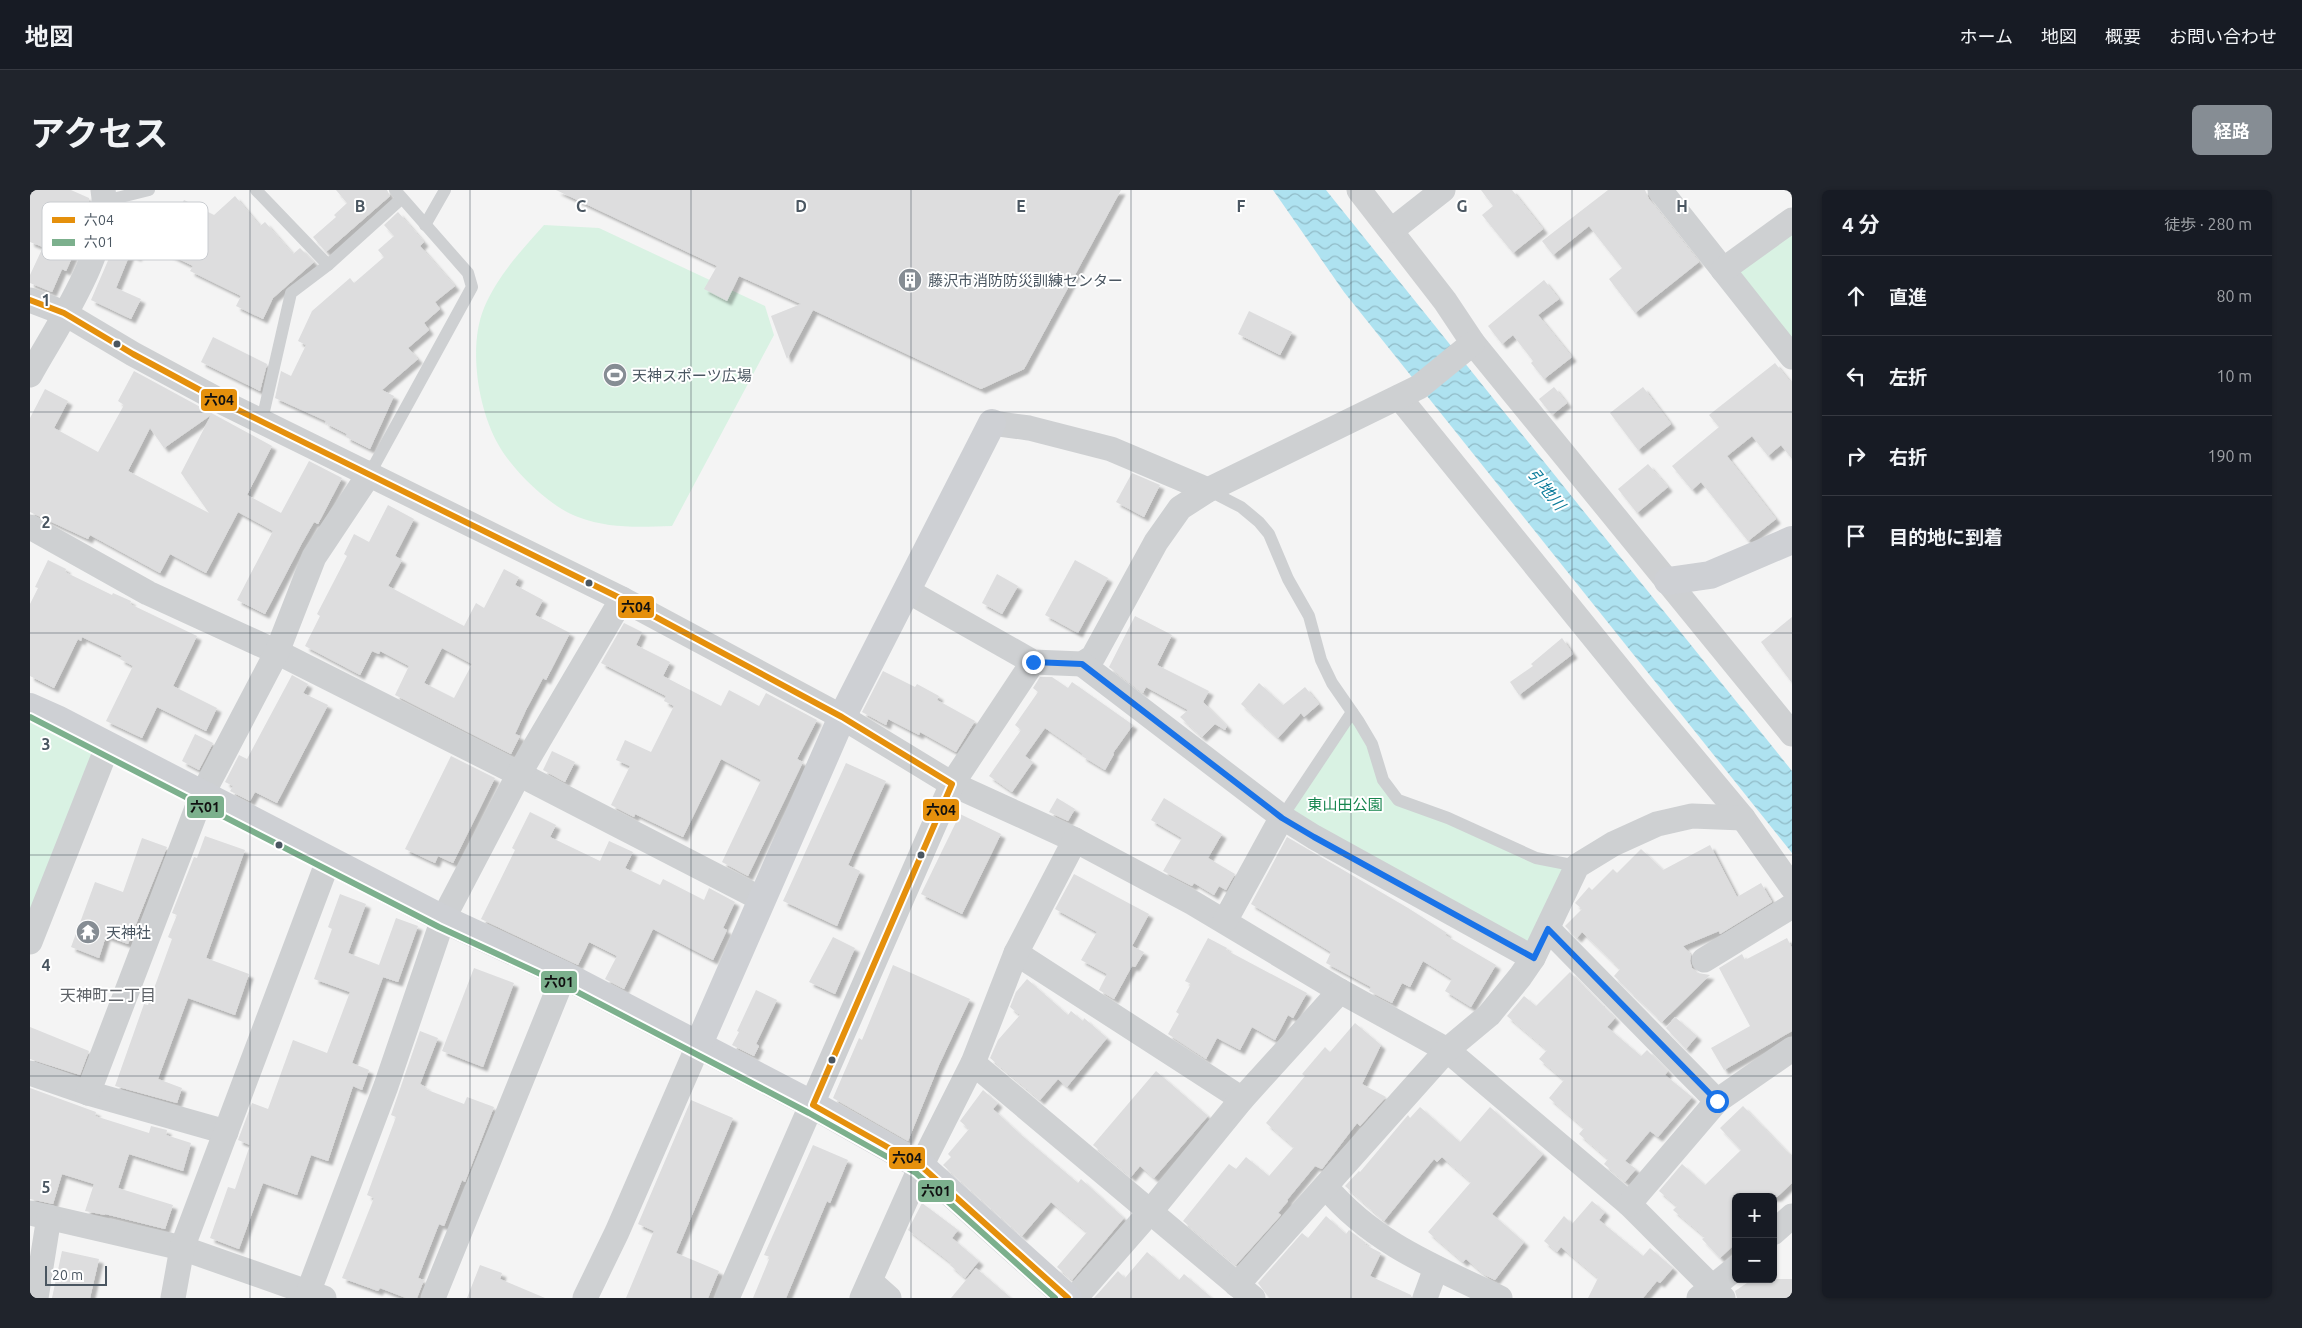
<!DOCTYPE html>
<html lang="ja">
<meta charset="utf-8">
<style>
body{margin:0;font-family:Ubuntu,"Noto Sans JP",sans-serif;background:#20242c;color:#f1f3f6}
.controls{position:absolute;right:15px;bottom:15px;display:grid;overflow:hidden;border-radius:8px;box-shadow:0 1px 4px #0004}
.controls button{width:45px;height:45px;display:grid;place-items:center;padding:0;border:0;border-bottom:1px solid #363941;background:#171b24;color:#f1f3f6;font:25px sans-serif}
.scale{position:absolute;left:15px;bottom:12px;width:62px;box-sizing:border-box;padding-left:5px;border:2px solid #4a5661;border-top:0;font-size:14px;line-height:18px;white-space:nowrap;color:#4a5661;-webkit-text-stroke:4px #fff;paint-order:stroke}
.stop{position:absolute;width:15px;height:15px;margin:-11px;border:4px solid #1a73e8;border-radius:50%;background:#fff}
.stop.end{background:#1a73e8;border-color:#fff;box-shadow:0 1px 5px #0008}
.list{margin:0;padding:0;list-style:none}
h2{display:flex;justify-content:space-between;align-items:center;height:65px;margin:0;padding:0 20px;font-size:21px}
h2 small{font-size:16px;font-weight:400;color:#9ea1a6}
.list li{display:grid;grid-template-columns:32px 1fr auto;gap:15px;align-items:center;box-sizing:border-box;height:80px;padding:0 20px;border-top:1px solid #363941}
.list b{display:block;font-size:19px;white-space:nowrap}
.list em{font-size:16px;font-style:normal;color:#9ea1a6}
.icon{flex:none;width:28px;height:28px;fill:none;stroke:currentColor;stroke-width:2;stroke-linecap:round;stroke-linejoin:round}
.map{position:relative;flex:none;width:1762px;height:1108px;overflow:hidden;border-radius:8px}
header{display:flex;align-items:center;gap:30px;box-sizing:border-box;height:70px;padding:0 25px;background:#171b24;border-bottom:1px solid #363941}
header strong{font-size:24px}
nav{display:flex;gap:28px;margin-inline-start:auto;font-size:18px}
.intro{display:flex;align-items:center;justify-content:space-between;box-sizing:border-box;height:120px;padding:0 30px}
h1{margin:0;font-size:35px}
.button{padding:12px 22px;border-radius:8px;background:#868d94;color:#fff;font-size:18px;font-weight:700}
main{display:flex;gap:30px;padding:0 30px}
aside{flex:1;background:#171b24;border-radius:8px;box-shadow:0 1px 4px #0004}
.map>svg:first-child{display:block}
.park{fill:#d9f2e3}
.water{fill:url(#water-waves)}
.building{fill:#ddddde;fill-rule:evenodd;filter:url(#shadow)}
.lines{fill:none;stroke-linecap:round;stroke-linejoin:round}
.lane{stroke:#ced0d2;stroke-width:12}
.street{stroke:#ced0d2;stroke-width:25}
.secondary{stroke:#ced0d4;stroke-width:28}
.bus-1-casing{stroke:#fff;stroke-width:10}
.bus-2-casing{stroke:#fff;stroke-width:10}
.bus-1{stroke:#e5900c;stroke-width:6}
.bus-2{stroke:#7cb08d;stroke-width:6}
.route{stroke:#1a73e8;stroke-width:6}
.grid{fill:none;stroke:#4a5661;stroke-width:1;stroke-opacity:0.55}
.bus-dot{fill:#4a5661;stroke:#fff;stroke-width:2}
.labels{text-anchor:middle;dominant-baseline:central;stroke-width:4;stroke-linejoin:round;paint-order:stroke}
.poi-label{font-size:15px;fill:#4a5661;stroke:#fff;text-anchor:start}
.park-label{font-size:15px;fill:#17864f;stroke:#fff}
.water-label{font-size:16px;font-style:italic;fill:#0c7c9b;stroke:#fff}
.neighbourhood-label{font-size:16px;fill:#5f6368;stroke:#fff}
.key{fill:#fff;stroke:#c9ccd0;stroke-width:1}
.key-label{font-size:14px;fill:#4a5661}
.grid-label{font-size:16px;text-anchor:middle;font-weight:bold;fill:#4a5661;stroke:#fff;stroke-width:4;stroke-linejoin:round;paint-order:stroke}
.line-badge{stroke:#fff;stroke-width:2}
.pale-badge-label{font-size:14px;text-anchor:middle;font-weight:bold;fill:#111}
</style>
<header>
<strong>地図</strong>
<nav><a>ホーム</a><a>地図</a><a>概要</a><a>お問い合わせ</a></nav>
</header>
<div class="intro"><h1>アクセス</h1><a class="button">経路</a></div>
<main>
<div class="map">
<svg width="1762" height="1108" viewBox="0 0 1762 1108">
<defs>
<pattern id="water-waves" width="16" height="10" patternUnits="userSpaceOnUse" patternTransform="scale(1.25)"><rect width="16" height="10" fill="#aee2f0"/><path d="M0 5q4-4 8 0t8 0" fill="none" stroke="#90bac6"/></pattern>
<filter id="shadow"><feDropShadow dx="4.5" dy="4.5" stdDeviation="1" flood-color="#0004"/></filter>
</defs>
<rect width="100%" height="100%" fill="#f4f4f4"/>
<g class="park">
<polygon points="1762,30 1762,167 1693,80"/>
<path d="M514 35 569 38 735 116 744 145 642 336C609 337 580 339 548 327 521 318 482 280 468 254 448 218 438 157 454 118 468 85 491 61 514 35Z"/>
<polygon points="1322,522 1361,602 1471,653 1547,676 1503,768 1252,627"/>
<polygon points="0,524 75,558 0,757"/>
</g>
<polygon class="water" points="1243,0 1296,0 1762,581 1762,663 1314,102"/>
<g class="building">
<polygon points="0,0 41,0 59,8 58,32 36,81 32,79 22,102 0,93 0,85 13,57 0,52"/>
<polygon points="306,0 357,0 360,6 296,62 283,47 306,27 304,25 317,13"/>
<polygon points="526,0 1091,0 994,179 951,199 783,120 757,169 741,126 771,114 709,86 697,111 674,99 687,76"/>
<polygon points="1451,0 1482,0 1513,39 1483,63 1452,25 1463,16"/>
<polygon points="1578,0 1615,0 1619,9 1669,72 1605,123 1579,89 1592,78 1559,36 1523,65 1512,51"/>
<polygon points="205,6 230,36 235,32 263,64 270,58 284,72 243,108 233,129 206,116 211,106 160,81 163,76 112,51 107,67 100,64 86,98 111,109 101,129 61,110 83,59 81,58 87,28 137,43 154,10 184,25"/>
<polygon points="368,22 394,52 390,56 425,96 405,112 410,119 394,133 399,140 378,158 388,169 352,200 364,206 340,259 316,247 317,244 295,233 296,231 245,208 251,181 261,186 276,155 268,151 282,121 320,88 324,93 354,67 348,60 364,46 354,35"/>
<polygon points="1514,90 1529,109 1508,125 1542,167 1514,189 1501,173 1503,171 1483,145 1472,154 1458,136"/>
<polygon points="1219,121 1262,142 1250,165 1208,144"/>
<polygon points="183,147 237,174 230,201 171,172"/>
<polygon points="1745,173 1762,194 1762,269 1751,255 1738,266 1722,246 1697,266 1746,329 1718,351 1671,292 1662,300 1642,276 1689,237 1679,225"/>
<path d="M104 181 242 256 217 305 251 323 279 271 312 288 288 334 284 332 272 353 235 424 207 410 243 341 208 322 176 383 140 364 130 383 60 345 58 349 0 322V228L15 199 38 211 24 238 68 262 94 215 88 211ZM181 225 151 283 179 323 98 281 120 238 134 258Z"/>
<polygon points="1524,197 1537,213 1522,225 1509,209"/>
<polygon points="1613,197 1641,234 1608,260 1580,223"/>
<polygon points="1618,274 1638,297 1607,323 1588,299"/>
<polygon points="1102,283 1130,295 1114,327 1086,312"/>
<path d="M358 315 384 329 365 366 372 370 358 396 434 436 446 413 454 418 474 379 489 387 485 395 513 410 505 425 540 443 516 490 513 488 496 520 485 544 490 546 481 564 365 505 379 476 350 461 349 464 342 461 330 485 275 456 290 426 287 424 317 366 314 364 324 344 339 352ZM412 458 442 474 424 508 394 493Z"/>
<polygon points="18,370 36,379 35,382 82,405 83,403 101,411 100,414 167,446 143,496 187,518 176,541 127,517 112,548 76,531 103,476 90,469 92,466 52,447 51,451 48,449 24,498 0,486 0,414 8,398 5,397"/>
<polygon points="1045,370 1078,388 1048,443 1015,425"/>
<polygon points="967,384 988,396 972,424 952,413"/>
<polygon points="1105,426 1142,445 1127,475 1179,501 1173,512 1197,536 1195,540 1185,534 1172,547 1150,527 1158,520 1116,497 1113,503 1079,477"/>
<polygon points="1762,427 1762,493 1731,452"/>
<polygon points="594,433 612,442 606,455 640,472 633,486 691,516 699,500 729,516 736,503 787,530 767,569 773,572 718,686 692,672 731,590 691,569 653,647 605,624 604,627 581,615 600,576 586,570 595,550 621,562 644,516 634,511 636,506 571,473"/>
<polygon points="1532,448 1543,464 1489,505 1480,492 1503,476 1501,474"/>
<polygon points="853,481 885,497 887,494 909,506 907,510 945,531 926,562 890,542 889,545 858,529 856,535 832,522"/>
<polygon points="262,485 278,494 273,503 298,515 247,613 225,602 220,611 200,601 203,596 195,592 209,565 217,569"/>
<polygon points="1010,487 1022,487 1038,498 1042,492 1103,535 1083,563 1084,564 1075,580 1052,566 1053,564 1015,538 995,566 1003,572 982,602 959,586 991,540 985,535 1008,502 1003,498"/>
<polygon points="1229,493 1253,515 1275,497 1289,514 1274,527 1271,523 1248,548 1211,514"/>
<polygon points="165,544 183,553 169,580 152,571"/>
<polygon points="522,561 545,572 535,592 513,580"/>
<polygon points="421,566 465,588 423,673 408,666 405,673 375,659"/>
<polygon points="816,573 856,591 818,675 830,681 807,736 753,711"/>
<polygon points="1027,608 1045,619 1038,631 1019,622"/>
<polygon points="1134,608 1192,644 1178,668 1205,684 1196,700 1189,696 1184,705 1164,693 1162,696 1133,681 1152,648 1121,630"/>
<polygon points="500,622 526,635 520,647 570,671 579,651 603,662 595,678 630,695 633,689 674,710 679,698 705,712 693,738 697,740 683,770 623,739 594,799 575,789 587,766 559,752 548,775 451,729 485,660 482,658"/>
<polygon points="930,624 971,644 932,724 891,704"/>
<polygon points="175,646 215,660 176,768 219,784 205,825 158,808 128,889 152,898 147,913 85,896 114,814 118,815 142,749 138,747 147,725 142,723 164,667 167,668"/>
<polygon points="1257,647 1378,718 1417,743 1415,745 1466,775 1441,817 1415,801 1422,789 1393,771 1380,797 1372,793 1362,813 1339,801 1341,797 1296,773 1301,762 1221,714"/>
<polygon points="112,648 137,657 98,754 76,746 69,768 41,757 65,692 93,702"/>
<polygon points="1680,655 1707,707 1731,693 1742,712 1690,744 1689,741 1653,756 1661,765 1660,771 1662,778 1668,783 1680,785 1632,832 1584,786 1590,779 1552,742 1547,748 1535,736 1552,719 1545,713 1559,697 1562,700 1583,679 1587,683 1611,659 1633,680"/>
<polygon points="1044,684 1119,724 1102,756 1114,762 1105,777 1102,776 1084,809 1069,800 1077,784 1051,770 1067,742 1025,719"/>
<polygon points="310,704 336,714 318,763 349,775 366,728 388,736 368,792 353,787 322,873 339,880 332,900 323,896 298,971 281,965 267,1005 233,993 209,1059 180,1048 198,997 205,999 220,955 208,950 222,913 238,919 263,850 297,863 320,802 284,789 302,739 298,737"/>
<polygon points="803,747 825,758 805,804 779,792"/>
<polygon points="1178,748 1197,758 1196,760 1277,803 1263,828 1258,825 1245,850 1222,837 1210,860 1187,848 1176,869 1138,844 1149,824 1146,822 1161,794 1155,791"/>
<polygon points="1757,748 1762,758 1762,841 1694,880 1681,858 1720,836 1689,778 1712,764 1715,770"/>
<polygon points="863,775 940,809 909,875 878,951 803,908 829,848 832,850"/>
<polygon points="444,778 484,793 453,877 412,861"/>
<polygon points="1540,782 1585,828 1577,837 1611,866 1617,860 1638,881 1635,885 1662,907 1628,947 1620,941 1595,971 1606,979 1595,992 1574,974 1578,969 1549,944 1554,938 1519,908 1534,890 1509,869 1517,860 1477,826 1494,806 1506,816"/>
<polygon points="997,789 1038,825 1041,821 1053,831 1054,828 1077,848 1037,897 1028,889 1010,910 960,868 968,850 990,825 980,817 986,802"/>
<polygon points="726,800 747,810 726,854 729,856 724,866 702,855 709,842 707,841"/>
<polygon points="1645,827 1667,846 1656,859 1636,838"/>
<polygon points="1325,833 1351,855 1332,894 1356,907 1330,936 1327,933 1292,979 1285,976 1257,1010 1258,1011 1248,1023 1251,1025 1206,1075 1153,1031 1199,974 1206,979 1216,967 1239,986 1264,957 1236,933 1275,886 1272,884 1295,857 1300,862"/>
<polygon points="0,837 59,861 50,885 0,869"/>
<polygon points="390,841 408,848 390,894 396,897 395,899 434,914 437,907 464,917 435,992 432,990 414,1036 409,1034 388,1088 394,1090 387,1108 376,1108 350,1098 348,1101 312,1088 344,1008 337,1005 366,927 361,925"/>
<polygon points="1126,881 1178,926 1124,988 1110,976 1101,987 1063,955"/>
<polygon points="0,898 66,922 65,926 119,943 121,936 137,940 136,945 161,953 153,981 99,964 88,998 143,1015 135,1039 75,1024 75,1025 55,1021 64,994 32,984 23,1014 0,1009"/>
<polygon points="953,900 968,913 963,919 990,944 1048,993 1051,989 1094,1028 1042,1090 1027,1077 1057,1042 1021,1012 992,1046 913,975 921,967 918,964 939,939 930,931"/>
<polygon points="661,910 703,928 646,1063 689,1081 678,1108 596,1108 624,1041 608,1034"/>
<polygon points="1713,916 1762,967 1762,993 1747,1007 1706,1007 1706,1053 1690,1068 1672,1049 1675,1047 1643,1020 1647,1016 1629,1001 1652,974 1675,995 1711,960 1690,938"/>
<polygon points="1390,917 1430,952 1460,917 1513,964 1462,1024 1494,1052 1465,1090 1455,1085 1436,1069 1433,1072 1398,1042 1441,992 1412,967 1407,972 1404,969 1354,1031 1315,996 1329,981 1330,982 1378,925 1380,928"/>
<polygon points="783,955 818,970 800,1013 797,1011 756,1108 723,1108 740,1067 734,1065"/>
<polygon points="1562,1011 1575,1022 1569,1030 1613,1066 1620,1058 1643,1078 1630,1093 1627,1091 1613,1108 1558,1108 1568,1088 1531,1057 1527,1062 1514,1051 1534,1026 1542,1034"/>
<polygon points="892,1013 928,1040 922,1048 949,1071 935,1088 920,1075 921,1073 878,1040"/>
<polygon points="1296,1026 1316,1044 1319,1040 1336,1053 1334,1054 1351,1063 1340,1086 1381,1105 1381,1108 1240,1108 1237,1105 1228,1093 1272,1043 1278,1048"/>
<polygon points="32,1061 69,1069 60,1108 22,1108"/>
<polygon points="1117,1062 1149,1090 1154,1084 1182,1108 1064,1108 1088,1081 1095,1088"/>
<polygon points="450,1075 472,1083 470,1089 515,1108 437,1108"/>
<polygon points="946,1078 981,1108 921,1108"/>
<polygon points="1723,1089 1762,1089 1762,1108 1707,1108 1705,1101"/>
</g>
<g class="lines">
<g class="lane">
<polyline points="226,0 298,75"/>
<polyline points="75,11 119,0"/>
<polyline points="395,35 415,0"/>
<polyline points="232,230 261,103 298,75 371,9"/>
<polyline points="340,283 442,97 438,83 365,0"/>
<polyline points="1178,300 1211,317 1229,332 1239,344 1258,389 1279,426 1291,470 1302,493 1329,532 1342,554 1353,590 1368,610 1418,628 1506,668 1547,676"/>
<polyline points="1252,627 1322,522"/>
</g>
<g class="street">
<polyline points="1329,0 1415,111 1443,153 1762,544"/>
<polyline points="1630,0 1762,167"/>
<polyline points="1362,40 1413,0"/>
<polyline points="1693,80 1762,30"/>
<polyline points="0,110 34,123 103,164 194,213 592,409 812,527 922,594 1045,650 1163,713 1310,801 1417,860 1599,1014 1693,1108"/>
<path d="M0 185C27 136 83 57 73 0"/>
<polyline points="1369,207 1608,502 1713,628 1762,697"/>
<polyline points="962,233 999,238 1081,259 1178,300"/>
<polyline points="0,337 118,403 247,462 489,584 731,709"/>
<polyline points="876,400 1003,472 1052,474 1063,467 1126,352 1150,318 1178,300 1389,197 1443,153"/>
<polyline points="1052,474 1252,627 1284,647 1503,768"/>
<polyline points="1195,731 1252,627"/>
<polyline points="1518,739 1687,911"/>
<polyline points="0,752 78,555"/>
<polyline points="986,763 1212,909"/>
<polyline points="1674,770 1762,716"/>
<polyline points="943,873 1223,1108"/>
<polyline points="0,883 58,903 196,942"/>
<polyline points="58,903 172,605 247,462 284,367 340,283"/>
<path d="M1296 997C1343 1053 1405 1077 1470 1108"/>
<polyline points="1599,1014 1687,911 1762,859"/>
<polyline points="0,1023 152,1058 294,1108"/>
<polyline points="1743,1043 1762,1026"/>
<polyline points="840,1091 859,1108"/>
<polyline points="1207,1095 1417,860 1459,825 1490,787 1503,768 1547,676 1583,654 1627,634 1662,626 1713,628"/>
<polyline points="6,1108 19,1027"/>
<polyline points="143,1108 152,1058 298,671"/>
<polyline points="276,1108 356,896 413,729 489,584 592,409"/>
<polyline points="403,1108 534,785"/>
<polyline points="555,1108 587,1042 668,856"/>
<polyline points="697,1108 922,594 1003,472"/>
<polyline points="832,1108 891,976 943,873 986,763 1045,650"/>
<polyline points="1045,1108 1120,1022 1212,909 1310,801"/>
<polyline points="1395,1108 1406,1078"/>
<polyline points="1669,1108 1706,1078"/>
</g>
<g class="secondary">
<polyline points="1638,391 1680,385 1762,350"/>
<polyline points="0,517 27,529 413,729 534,785 783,915 891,976 1038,1108"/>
<polyline points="668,856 812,527 962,233"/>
</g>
<g class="bus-1-casing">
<polyline id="bus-1" points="0,110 34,123 103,164 194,213 592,409 812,527 922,594 783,915 891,976 1038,1108"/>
</g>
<g class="bus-2-casing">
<polyline id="bus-2" points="0,527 409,737 530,793 779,923 886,983 1025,1108"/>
</g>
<use href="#bus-1" class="bus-1"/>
<use href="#bus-2" class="bus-2"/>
</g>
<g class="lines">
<polyline class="route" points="1003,472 1052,474 1252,628 1284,647 1504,768 1518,739 1687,911"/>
</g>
<path class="grid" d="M220 0V1108M440 0V1108M661 0V1108M881 0V1108M1101 0V1108M1321 0V1108M1542 0V1108M0 222H1762M0 443H1762M0 665H1762M0 886H1762"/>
<defs>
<g id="building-disc" transform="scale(1.25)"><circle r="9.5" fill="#868d94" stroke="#fff"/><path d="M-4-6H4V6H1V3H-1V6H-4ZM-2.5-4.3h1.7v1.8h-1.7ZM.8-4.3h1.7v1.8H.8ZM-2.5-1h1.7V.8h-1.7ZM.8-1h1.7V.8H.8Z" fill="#fff"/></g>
<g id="stadium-disc" transform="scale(1.25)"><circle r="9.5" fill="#868d94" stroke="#fff"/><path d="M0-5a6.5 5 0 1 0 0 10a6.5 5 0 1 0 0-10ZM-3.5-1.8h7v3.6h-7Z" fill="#fff"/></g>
<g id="temple-disc" transform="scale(1.25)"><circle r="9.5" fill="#868d94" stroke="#fff"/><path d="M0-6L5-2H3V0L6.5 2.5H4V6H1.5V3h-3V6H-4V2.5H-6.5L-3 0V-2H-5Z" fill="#fff"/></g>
</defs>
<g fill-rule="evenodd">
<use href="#building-disc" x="880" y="90"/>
<use href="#stadium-disc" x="585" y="185"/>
<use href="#temple-disc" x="58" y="742"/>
</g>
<g class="bus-dot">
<circle cx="87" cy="154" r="4.5"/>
<circle cx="559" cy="393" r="4.5"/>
<circle cx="249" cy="655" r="4.5"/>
<circle cx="891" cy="665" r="4.5"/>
<circle cx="802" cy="870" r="4.5"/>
</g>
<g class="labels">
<g class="poi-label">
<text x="898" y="90">藤沢市消防防災訓練センター</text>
<text x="602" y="185">天神スポーツ広場</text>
<text x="76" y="742">天神社</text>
</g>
<g class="park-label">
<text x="1315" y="614">東山田公園</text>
</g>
<g class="water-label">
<text transform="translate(1517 299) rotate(51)">引地川</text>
</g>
<g class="neighbourhood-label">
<text x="78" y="805">天神町二丁目</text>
</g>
</g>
<rect x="12" y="12" width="166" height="58" rx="8" class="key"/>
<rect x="22" y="27" width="23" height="6" fill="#e5900c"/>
<rect x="22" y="49" width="23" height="7" fill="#7cb08d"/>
<g class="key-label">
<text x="54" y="35">六04</text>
<text x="54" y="57">六01</text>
</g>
<g class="grid-label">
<text x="330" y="22">B</text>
<text x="551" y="22">C</text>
<text x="771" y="22">D</text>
<text x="991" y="22">E</text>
<text x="1211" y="22">F</text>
<text x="1432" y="22">G</text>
<text x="1652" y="22">H</text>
<text x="16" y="116">1</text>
<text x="16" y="338">2</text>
<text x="16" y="560">3</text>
<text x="16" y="781">4</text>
<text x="16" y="1003">5</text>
</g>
<g class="line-badge">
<rect x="170" y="198" width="38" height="24" rx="5" fill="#e5900c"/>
<rect x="587" y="405" width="38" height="24" rx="5" fill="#e5900c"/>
<rect x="156" y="605" width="39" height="24" rx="5" fill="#7cb08d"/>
<rect x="892" y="608" width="38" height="24" rx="5" fill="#e5900c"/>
<rect x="510" y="780" width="38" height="24" rx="5" fill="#7cb08d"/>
<rect x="858" y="956" width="38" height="24" rx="5" fill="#e5900c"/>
<rect x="887" y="989" width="38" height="24" rx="5" fill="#7cb08d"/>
</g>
<g class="pale-badge-label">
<text x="189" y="215">六04</text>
<text x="606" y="422">六04</text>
<text x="175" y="622">六01</text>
<text x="911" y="625">六04</text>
<text x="529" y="797">六01</text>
<text x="877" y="973">六04</text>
<text x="906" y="1006">六01</text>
</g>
</svg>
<div class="controls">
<button>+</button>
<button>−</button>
</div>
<div class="scale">20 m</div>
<div class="stop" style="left:1687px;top:911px"></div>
<div class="stop end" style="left:1003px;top:472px"></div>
</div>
<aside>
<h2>4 分<small>徒歩 · 280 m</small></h2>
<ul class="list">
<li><svg class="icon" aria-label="ahead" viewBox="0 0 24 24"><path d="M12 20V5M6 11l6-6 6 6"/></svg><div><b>直進</b></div><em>80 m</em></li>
<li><svg class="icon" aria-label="left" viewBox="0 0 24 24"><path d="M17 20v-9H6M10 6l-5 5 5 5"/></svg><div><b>左折</b></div><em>10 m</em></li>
<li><svg class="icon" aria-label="right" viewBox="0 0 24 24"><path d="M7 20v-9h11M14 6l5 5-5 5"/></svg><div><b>右折</b></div><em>190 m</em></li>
<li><svg class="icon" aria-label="arrive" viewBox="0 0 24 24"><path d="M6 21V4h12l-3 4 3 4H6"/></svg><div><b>目的地に到着</b></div></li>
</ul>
</aside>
</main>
